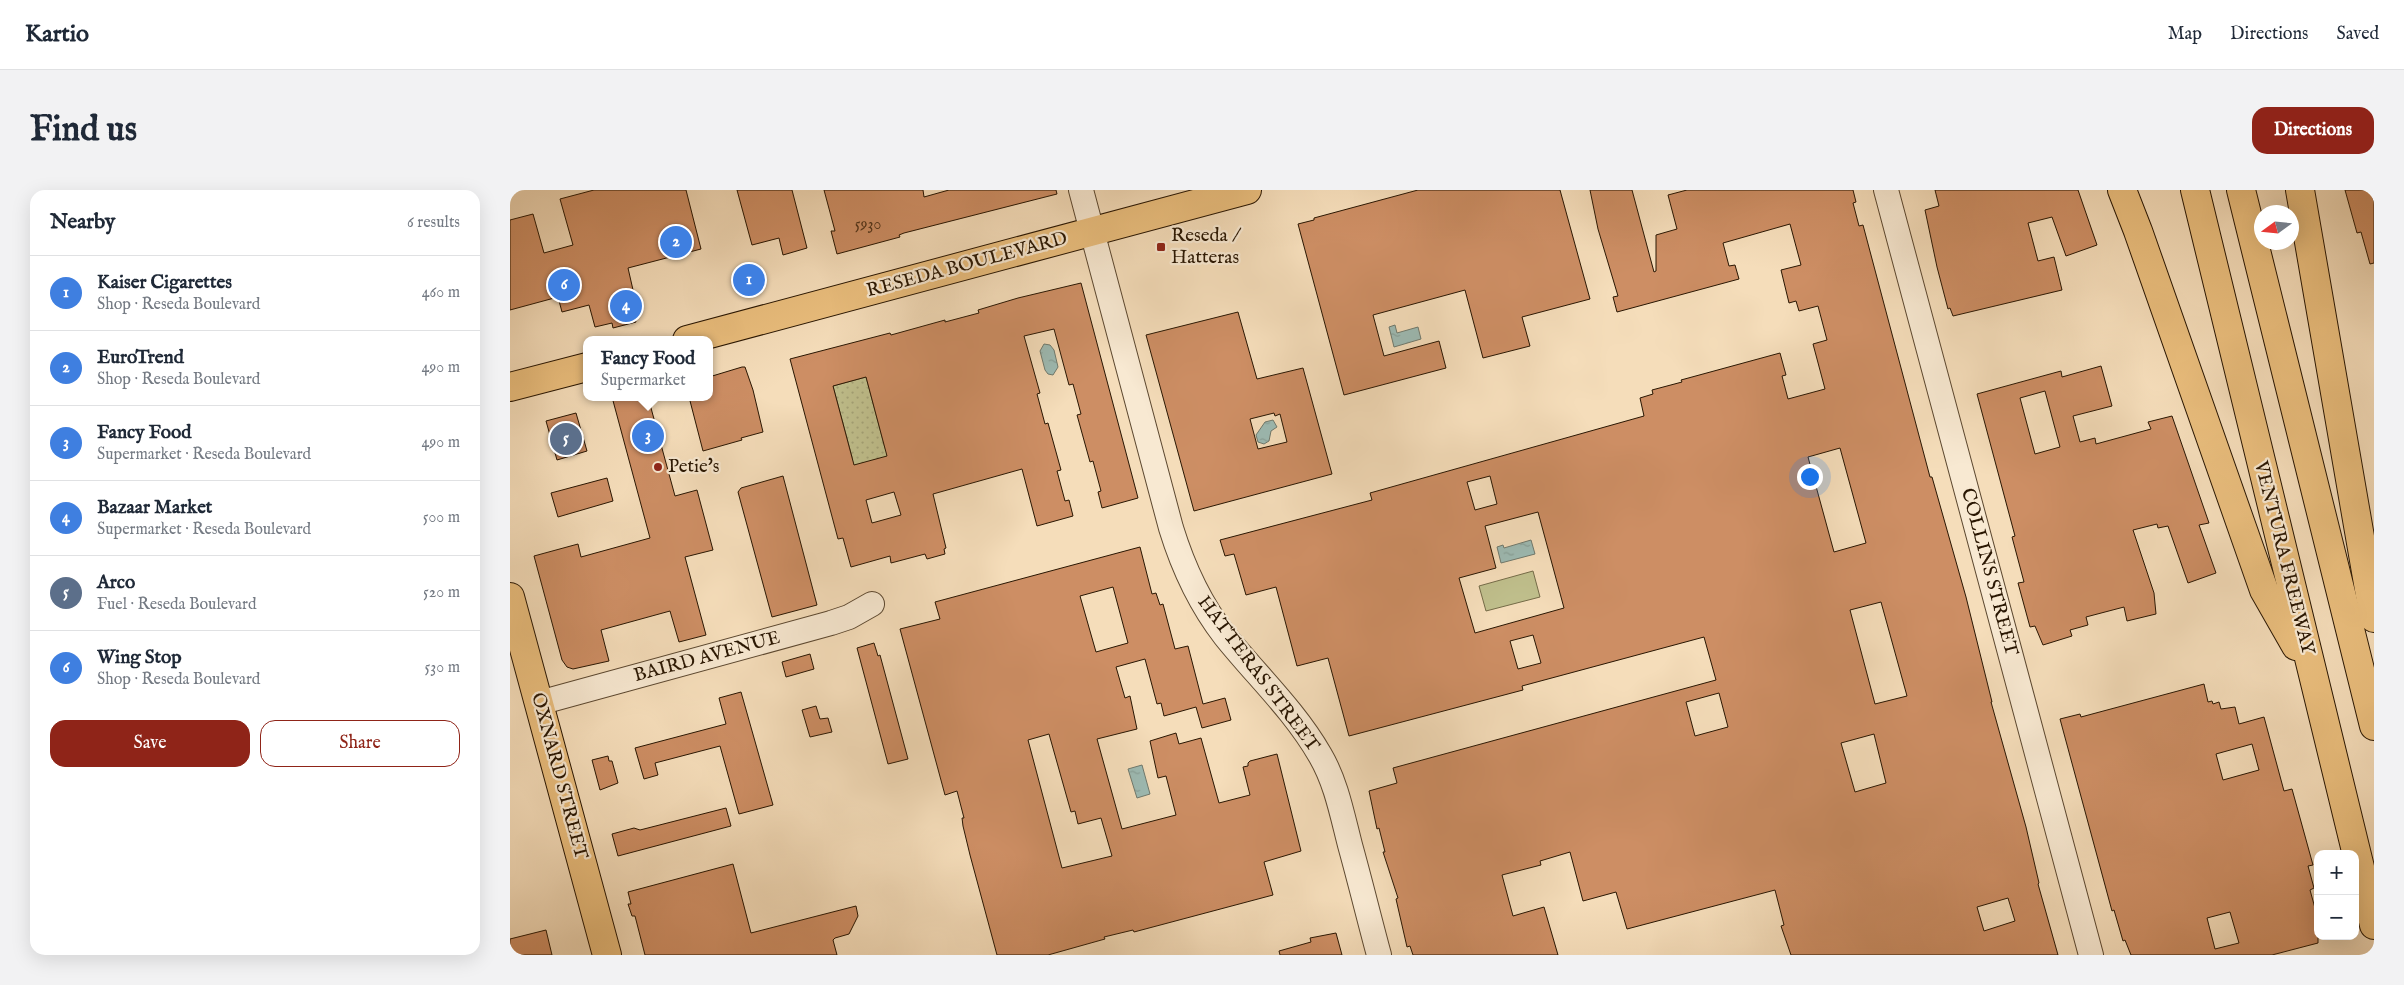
<!DOCTYPE html>
<meta charset="utf-8">
<style>
body{margin:0;font-family:"IM FELL English",serif;background:#f2f2f3;color:#1f2937}
.controls{position:absolute;right:15px;bottom:15px;display:grid;overflow:hidden;border-radius:10px;box-shadow:0 5px 20px #0002}
.controls button{width:45px;height:45px;display:grid;place-items:center;padding:0;border:0;border-bottom:1px solid #e0e1e3;background:#fff;color:#1f2937;font:25px sans-serif}
.compass{position:absolute;left:1744px;top:15px;width:45px;height:45px;border-radius:50%;background:#fff;box-shadow:0 5px 20px #0002;rotate:255deg}
.you{position:absolute;left:1299px;top:286px;width:18px;height:18px;margin:-12px;border:4px solid #fff;border-radius:50%;background:#1a73e8;box-shadow:0 0 0 8px #1a73e833}
.badge{display:grid;place-items:center;width:32px;height:32px;border-radius:50%;background:#8f2418;color:#fff;font-size:16px;font-weight:700}
.pin{position:absolute;translate:-50% -50%;border:2px solid #fff;box-shadow:0 1px 5px #0006}
.popup{position:absolute;left:73px;top:146px;width:130px;height:65px;box-sizing:border-box;display:grid;place-content:center;border-radius:10px;background:#fff;filter:drop-shadow(0 1px 4px #0005);font-size:16px;white-space:nowrap;color:#747a83}
.popup b{font-size:19px;color:#1f2937}
.popup::after{content:'';position:absolute;left:50%;top:100%;margin-left:-10px;border:10px solid transparent;border-top-color:#fff}
.list{margin:0;padding:0;list-style:none}
h2{display:flex;justify-content:space-between;align-items:center;height:65px;margin:0;padding:0 20px;font-size:21px}
h2 small{font-size:16px;font-weight:400;color:#747a83}
.list li{display:grid;grid-template-columns:32px 1fr auto;gap:15px;align-items:center;box-sizing:border-box;height:75px;padding:0 20px;border-top:1px solid #e0e1e3}
.list b{display:block;font-size:19px;white-space:nowrap}
.list p{margin:0;font-size:16px;white-space:nowrap;color:#747a83}
.list em{font-size:16px;font-style:normal;color:#747a83}
.actions{display:flex;gap:10px;padding:15px 20px}
.actions a{flex:1;padding:11px 0;border:1px solid #8f2418;border-radius:15px;text-align:center;font-size:18px;color:#8f2418}
.actions .main{background:#8f2418;color:#fff}
.map{position:relative;flex:none;width:1864px;height:765px;overflow:hidden;border-radius:15px}
header{display:flex;align-items:center;gap:30px;box-sizing:border-box;height:70px;padding:0 25px;background:#fff;border-bottom:1px solid #e0e1e3}
header strong{font-size:24px}
nav{display:flex;gap:28px;margin-inline-start:auto;font-size:18px}
.intro{display:flex;align-items:center;justify-content:space-between;box-sizing:border-box;height:120px;padding:0 30px}
h1{margin:0;font-size:35px}
.button{padding:12px 22px;border-radius:15px;background:#8f2418;color:#fff;font-size:18px;font-weight:700}
main{display:flex;gap:30px;padding:0 30px}
aside{flex:1;background:#fff;border-radius:15px;box-shadow:0 5px 20px #0002}
.map>svg:first-child{display:block}
.garden{fill:url(#garden-dots);stroke:#746b48}
.pitch{fill:#c0c08d;stroke:#746b48}
.water{fill:url(#water-ripples);stroke:#6f796d}
.building{fill:#cd8e64;stroke:#291602;fill-rule:evenodd}
.lines{fill:none;stroke-linecap:round;stroke-linejoin:round}
.minor-casing{stroke:#5c4830;stroke-width:26}
.major-casing{stroke:#291602;stroke-width:30}
.highway-casing{stroke:#291602;stroke-width:30}
.minor{stroke:#f8e9d2;stroke-width:24}
.major{stroke:#eabe7d;stroke-width:28}
.highway{stroke:#eabe7d;stroke-width:28}
.poi-dot{fill:#8f2418;stroke:#f8e9d2;stroke-width:2}
.labels{text-anchor:middle;dominant-baseline:central;stroke-width:4.5;stroke-linejoin:round;paint-order:stroke}
.number-label{font-size:16px;fill:#52341a}
.poi-label{font-size:19px;fill:#291602;stroke:#f8e9d2;text-anchor:start}
.street-label{font-size:19px;fill:#291602;stroke:#f8e9d2}
</style>
<header>
<strong>Kartio</strong>
<nav><a>Map</a><a>Directions</a><a>Saved</a></nav>
</header>
<div class="intro"><h1>Find us</h1><a class="button">Directions</a></div>
<main>
<aside>
<h2>Nearby<small>6 results</small></h2>
<ul class="list">
<li><span class="badge" style="background:#3f7fe0">1</span><div><b>Kaiser Cigarettes</b><p>Shop · Reseda Boulevard</p></div><em>460 m</em></li>
<li><span class="badge" style="background:#3f7fe0">2</span><div><b>EuroTrend</b><p>Shop · Reseda Boulevard</p></div><em>490 m</em></li>
<li><span class="badge" style="background:#3f7fe0">3</span><div><b>Fancy Food</b><p>Supermarket · Reseda Boulevard</p></div><em>490 m</em></li>
<li><span class="badge" style="background:#3f7fe0">4</span><div><b>Bazaar Market</b><p>Supermarket · Reseda Boulevard</p></div><em>500 m</em></li>
<li><span class="badge" style="background:#5c6f8a">5</span><div><b>Arco</b><p>Fuel · Reseda Boulevard</p></div><em>520 m</em></li>
<li><span class="badge" style="background:#3f7fe0">6</span><div><b>Wing Stop</b><p>Shop · Reseda Boulevard</p></div><em>530 m</em></li>
</ul>
<div class="actions"><a class="main">Save</a><a>Share</a></div>
</aside>
<div class="map">
<svg width="1864" height="765" viewBox="0 0 1864 765">
<defs>
<pattern id="garden-dots" width="8" height="8" patternUnits="userSpaceOnUse" patternTransform="scale(1.25)"><rect width="8" height="8" fill="#c0c08d"/><path d="M2 2h.1M6 6h.1" fill="none" stroke="#a5a478" stroke-width="1.8" stroke-linecap="round"/></pattern>
<pattern id="water-ripples" width="26" height="14" patternUnits="userSpaceOnUse" patternTransform="scale(1.25)"><rect width="26" height="14" fill="#9dbbb4"/><path d="M2 4q2-2 4 0t4 0M15 11q2-2 4 0t4 0" fill="none" stroke="#87a099"/></pattern>
</defs>
<rect width="100%" height="100%" fill="#f5ddba"/>
<filter id="stains"><feTurbulence type="fractalNoise" baseFrequency=".004" numOctaves="4"/><feColorMatrix values="0 0 0 0 .2 0 0 0 0 .09 0 0 0 0 .02 0 0 0 .5 -.17"/></filter>
<radialGradient id="worn" r=".72"><stop offset=".6" stop-color="#630" stop-opacity="0"/><stop offset="1" stop-color="#630" stop-opacity=".3"/></radialGradient>
<polygon class="garden" points="356,187 375,258 381,271 344,281 342,267 323,196"/>
<polygon class="pitch" points="1023,381 1030,407 976,421 969,396"/>
<g class="water">
<polygon points="885,135 887,143 908,137 911,149 884,157 879,137"/>
<polygon points="534,154 540,155 544,160 548,177 543,185 538,184 535,180 530,161"/>
<polygon points="763,230 767,237 761,241 759,251 754,254 748,252 746,245 755,232"/>
<polygon points="1021,350 1025,364 991,373 987,357 993,355 994,358"/>
<polygon points="632,575 640,604 627,608 618,579"/>
</g>
<g class="building">
<polygon points="84,0 176,0 191,59 118,78 126,113 121,114 126,132 103,138 102,133 85,137 79,115 52,122 48,107 0,120 0,30 23,24 34,63 63,55 50,9"/>
<polygon points="227,0 282,0 297,58 273,65 269,48 242,55"/>
<polygon points="314,0 413,0 414,7 439,0 546,0 547,4 394,43 389,45 390,47 327,64 321,41 325,41"/>
<polygon points="908,0 1050,0 1080,109 1012,127 1020,156 973,168 955,100 863,125 874,166 929,151 936,178 834,205 788,34 804,30 804,28"/>
<path d="M1080 0H1122L1144 82 1146 81V45L1167 39 1158 5 1177 0H1343L1346 12 1343 13 1349 36 1353 35 1420 287H1422L1456 407 1482 512H1481L1516 637 1529 693 1528 694 1548 765H1281L1271 736 1274 735 1265 700 1117 739 1106 702 1073 711 1060 662 1030 671 1031 675 992 685 1003 726 1034 717 1048 765H903L900 756 897 757 886 709 888 708 873 662H875L869 638 867 639 859 601 887 593 883 578 1206 490 1194 447 1012 496 1013 500 839 546 818 468 787 476 766 397 736 405 724 364 715 366 710 350 862 310 860 303 1134 226 1130 208 1143 204 1142 200 1172 192 1171 190 1270 163 1276 185 1272 186 1278 209 1315 199 1303 154 1317 150 1308 116 1289 121 1286 111 1279 113 1271 80 1291 75 1280 34 1213 53 1219 76 1225 75 1229 89 1107 122 1103 107 1108 106 1088 39ZM1330 258 1356 353 1324 362 1298 267ZM980 286 987 314 965 320 957 292ZM1028 322 1054 418 965 443 949 388 986 378 975 336ZM1371 412 1397 506 1365 514 1340 420ZM1023 445 1031 473 1008 479 1000 451ZM1209 503 1218 537 1185 546 1176 512ZM1364 544 1376 593 1345 602 1331 553ZM1498 708 1505 731 1474 741 1467 717Z"/>
<polygon points="1425,0 1568,0 1587,55 1556,66 1542,27 1518,33 1528,71 1544,67 1552,100 1443,126 1440,118 1438,119 1427,77 1415,20 1429,16"/>
<polygon points="1835,0 1861,0 1864,12 1864,73 1860,74 1851,42 1847,43"/>
<path d="M571 93 628 308 592 318 588 302 591 301 583 271 580 272 567 225 571 224 563 194 559 195 544 139 514 146 530 203 527 204 535 234 538 233 551 280 547 281 555 311 559 310 563 326 527 336 512 279 423 304 436 358 434 359 435 364 417 369 415 364 381 373 380 366 341 377 333 348 328 349 280 169 380 143 381 145 435 130V132L469 123 468 120 508 108ZM356 187 377 266 344 275 323 196ZM384 302 391 325 362 333 356 310Z"/>
<path d="M728 122 747 189 793 178 822 284 684 321 636 145ZM764 223 765 226 770 224 777 252 748 259 740 229Z"/>
<path d="M1591 176 1602 216 1563 226 1570 252 1585 248 1586 254 1641 239 1638 232 1662 226 1699 333 1689 335 1706 383 1678 393 1658 336 1648 338 1647 334 1623 340 1644 403 1646 424 1617 431 1614 417 1576 427 1578 435 1560 440 1562 446 1533 455 1525 436 1520 437 1508 393 1514 392 1502 347 1505 346 1467 204 1551 181 1552 187ZM1535 201 1550 257 1525 264 1510 208Z"/>
<polygon points="232,177 235,177 243,200 253,242 231,248 232,250 193,261 179,207 199,207 199,187"/>
<polygon points="102,207 138,207 165,306 187,300 203,360 175,367 196,445 169,452 160,421 91,440 99,471 63,479 57,477 52,470 24,366 68,354 71,367 140,348"/>
<polygon points="66,223 77,261 47,270 36,231"/>
<polygon points="273,286 307,415 262,427 228,302 231,298"/>
<polygon points="97,288 103,311 48,327 41,303"/>
<path d="M630 357 642 404 646 403 650 415 653 414 665 459 678 456 693 514 715 508 721 530 692 538 686 517 654 526 651 513 647 514 635 469 606 477 615 508 620 506 627 539 587 549 612 639 666 625 656 586 648 588 640 551 666 543 669 554 691 548 709 613 740 605 733 577 738 576V573L740 571 767 564 791 661 754 672 763 705 624 742 623 740 594 747 595 749 538 765H487L460 665 453 636 452 628H454L447 601 435 605 390 439 430 429 425 412ZM603 397 618 453 586 462 570 406ZM539 544 561 622 565 621 568 634 591 628 602 666 552 678 518 550Z"/>
<polygon points="364,453 368,466 370,465 398,569 378,574 347,458"/>
<polygon points="300,464 304,479 276,487 272,472"/>
<path d="M1694 494 1698 512 1702 511 1703 514 1709 512 1711 519 1725 517 1729 534 1754 527 1774 601 1782 599 1803 675 1798 676 1804 698 1800 700 1808 729V753L1762 765H1621L1615 750 1613 751 1604 720 1602 721 1550 529 1570 524 1571 527ZM1742 554 1749 580 1713 590 1706 564ZM1720 722 1729 753 1705 759 1697 728Z"/>
<polygon points="231,502 263,615 229,624 210,556 145,573 148,585 134,589 125,558 216,534 209,508"/>
<polygon points="306,516 310,529 318,528 322,542 300,547 292,520"/>
<polygon points="98,566 99,571 102,571 108,593 90,600 82,570"/>
<polygon points="216,618 221,636 108,666 102,644 124,638 130,640"/>
<polygon points="223,674 241,743 346,716 348,726 339,744 325,748 323,750 327,765 135,765 125,726 122,726 118,714 121,714 118,702"/>
<polygon points="36,740 42,765 0,765 0,749"/>
<polygon points="826,743 832,765 770,765 769,761 801,752 800,748"/>
</g>
<g class="lines">
<g class="minor-casing">
<g id="minor">
<path d="M571 0 661 338C673 377 690 414 715 446 747 486 784 520 810 565 826 592 832 624 840 655 850 691 859 728 869 765"/>
<polyline points="1376,0 1581,765"/>
<polyline points="29,513 321,433 339,427 362,414"/>
</g>
</g>
<g class="major-casing">
<g id="major">
<polyline points="177,150 737,0"/>
<polyline points="0,197 77,177"/>
<polyline points="0,407 97,765"/>
</g>
</g>
<g class="highway-casing">
<g id="highway">
<polyline points="1612,0 1628,41 1754,400 1786,456"/>
<polyline points="1685,0 1864,735"/>
<polyline points="1731,0 1864,536"/>
<polyline points="1790,0 1864,428"/>
</g>
</g>
<use href="#minor" class="minor"/>
<use href="#major" class="major"/>
<use href="#highway" class="highway"/>
</g>
<g class="poi-dot">
<rect x="646" y="52" width="10" height="10" rx="2.5"/>
<circle cx="148" cy="277" r="5"/>
</g>
<g class="labels">
<g class="number-label">
<text x="358" y="35">5930</text>
</g>
<g class="poi-label">
<text x="661" y="46">Reseda /<tspan x="661" dy="22">Hatteras</tspan></text>
<text x="158" y="277">Petie's</text>
</g>
<g class="street-label">
<text transform="translate(457 75) rotate(-15)">RESEDA BOULEVARD</text>
<text transform="translate(1774 368) rotate(76)">VENTURA FREEWAY</text>
<text transform="translate(1479 382) rotate(75)">COLLINS STREET</text>
<text transform="translate(197 467) rotate(-15)">BAIRD AVENUE</text>
<text transform="translate(748 484) rotate(53)">HATTERAS STREET</text>
<text transform="translate(49 586) rotate(75)">OXNARD STREET</text>
</g>
</g>
<rect width="100%" height="100%" filter="url(#stains)"/>
<rect width="100%" height="100%" fill="url(#worn)"/>
</svg>
<div class="controls">
<button>+</button>
<button>−</button>
</div>
<svg class="compass" viewBox="-18 -18 36 36"><path d="M0-13l5 13h-10z" fill="#e53935"/><path d="M0 13l5-13h-10z" fill="#747a83"/></svg>
<div class="you"></div>
<div class="pin badge" style="left:239px;top:90px;background:#3f7fe0">1</div>
<div class="pin badge" style="left:166px;top:52px;background:#3f7fe0">2</div>
<div class="pin badge" style="left:138px;top:246px;background:#3f7fe0">3</div>
<div class="popup"><b>Fancy Food</b>Supermarket</div>
<div class="pin badge" style="left:116px;top:116px;background:#3f7fe0">4</div>
<div class="pin badge" style="left:56px;top:249px;background:#5c6f8a">5</div>
<div class="pin badge" style="left:54px;top:95px;background:#3f7fe0">6</div>
</div>
</main>
